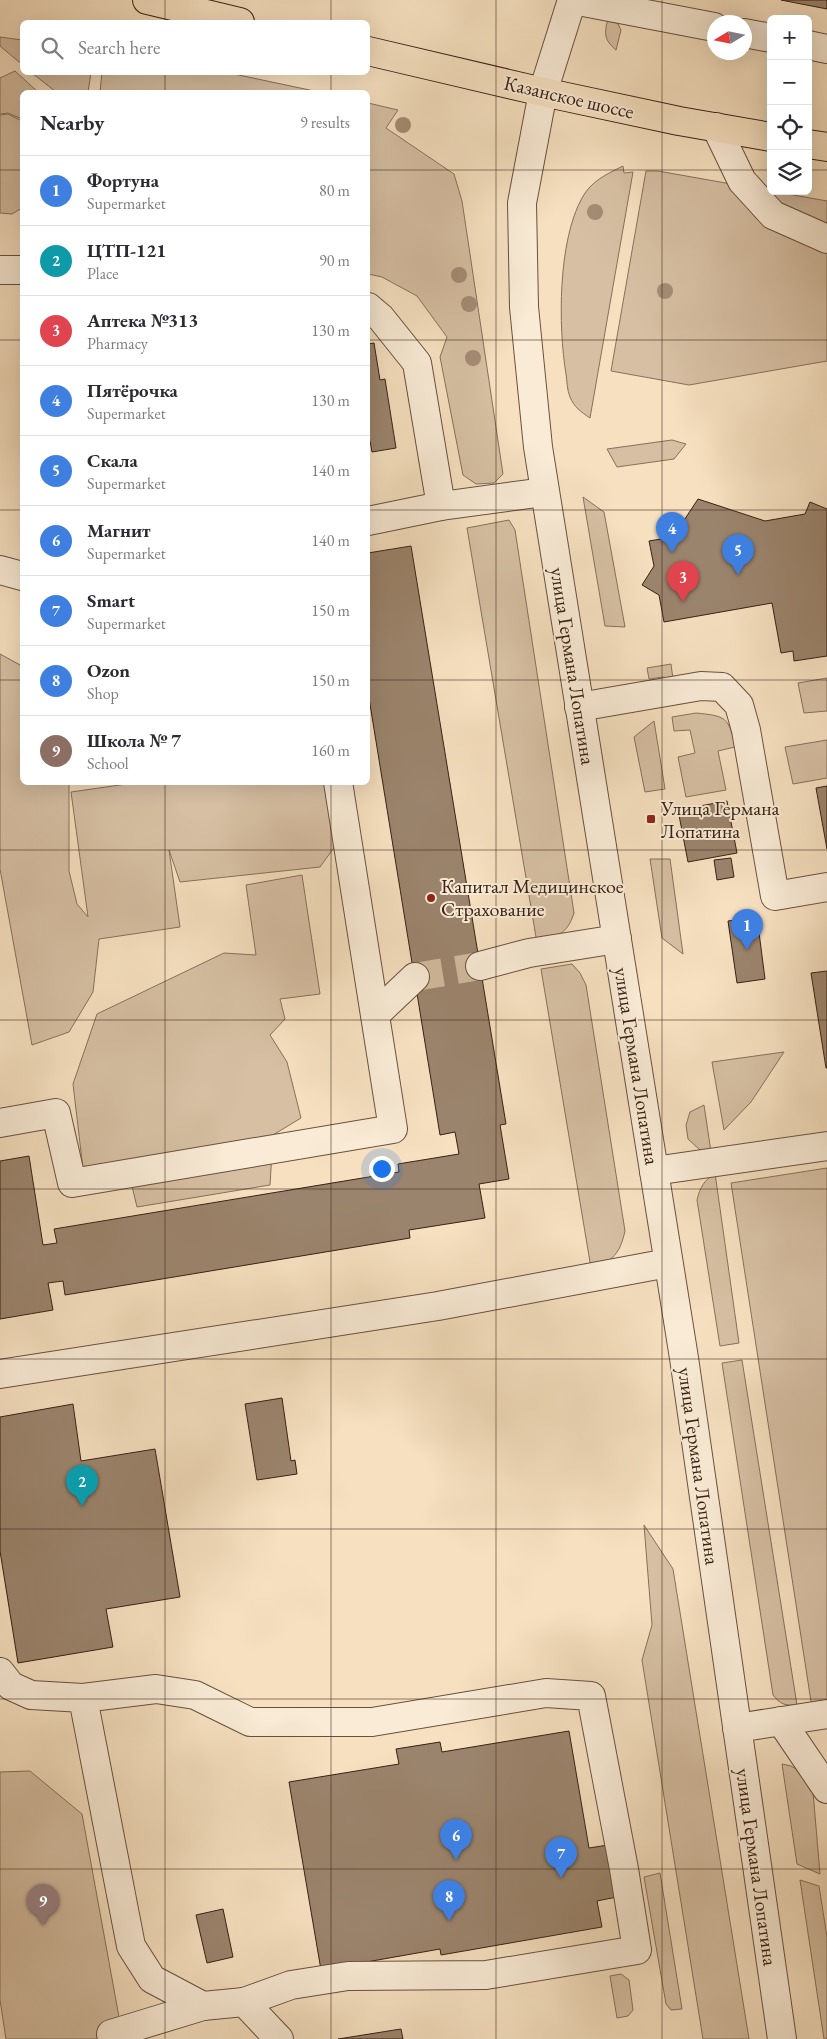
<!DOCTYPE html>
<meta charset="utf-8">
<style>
body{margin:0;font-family:"EB Garamond",serif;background:#f7f7f7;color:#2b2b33}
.controls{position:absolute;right:15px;top:15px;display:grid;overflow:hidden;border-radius:8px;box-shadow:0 5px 20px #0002}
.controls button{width:45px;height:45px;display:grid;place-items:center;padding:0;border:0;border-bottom:1px solid #e1e1e2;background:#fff;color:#2b2b33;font:25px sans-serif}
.compass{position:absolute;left:707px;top:15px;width:45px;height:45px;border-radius:50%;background:#fff;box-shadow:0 5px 20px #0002;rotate:260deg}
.you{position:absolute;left:381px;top:1168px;width:18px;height:18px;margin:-12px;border:4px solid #fff;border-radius:50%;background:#1a73e8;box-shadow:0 0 0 8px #1a73e833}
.badge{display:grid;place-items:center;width:32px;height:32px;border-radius:50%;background:#0b8043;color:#fff;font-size:16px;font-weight:700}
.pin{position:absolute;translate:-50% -41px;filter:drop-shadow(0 1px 2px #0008)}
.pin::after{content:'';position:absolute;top:26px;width:18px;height:15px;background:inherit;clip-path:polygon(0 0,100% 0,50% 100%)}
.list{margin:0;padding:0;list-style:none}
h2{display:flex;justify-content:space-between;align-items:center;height:65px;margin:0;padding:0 20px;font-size:21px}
h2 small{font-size:16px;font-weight:400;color:#7c7c81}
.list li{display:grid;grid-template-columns:32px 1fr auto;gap:15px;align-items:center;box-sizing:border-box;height:70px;padding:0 20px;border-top:1px solid #e1e1e2}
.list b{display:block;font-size:19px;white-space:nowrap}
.list p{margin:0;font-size:16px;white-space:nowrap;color:#7c7c81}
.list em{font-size:16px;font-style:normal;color:#7c7c81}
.icon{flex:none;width:28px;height:28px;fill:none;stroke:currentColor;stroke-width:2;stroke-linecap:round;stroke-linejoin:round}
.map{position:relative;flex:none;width:827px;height:2039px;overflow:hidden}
.search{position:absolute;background:#fff;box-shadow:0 5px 20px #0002;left:20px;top:20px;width:350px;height:55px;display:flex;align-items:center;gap:12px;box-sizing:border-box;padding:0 18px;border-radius:8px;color:#7c7c81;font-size:19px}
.panel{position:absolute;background:#fff;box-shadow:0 5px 20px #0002;left:20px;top:90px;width:350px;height:695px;border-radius:8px}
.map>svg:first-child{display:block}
.green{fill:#d6bfa3;stroke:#87705b}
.building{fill:#9b846d;stroke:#382013}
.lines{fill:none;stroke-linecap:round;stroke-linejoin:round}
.minor-tunnel{stroke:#d0ba9d;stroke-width:28;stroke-dasharray:28 14;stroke-linecap:butt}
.minor-casing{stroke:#68503e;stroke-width:30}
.major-casing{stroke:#382013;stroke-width:30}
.minor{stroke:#f9ebd6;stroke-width:28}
.major{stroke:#f6e0c0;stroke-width:28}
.tree{fill:#a48c75}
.grid{fill:none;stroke:#382013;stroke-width:1;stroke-opacity:0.55}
.poi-dot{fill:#8f2418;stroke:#f9ebd6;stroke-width:2}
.labels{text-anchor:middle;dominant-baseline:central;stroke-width:4;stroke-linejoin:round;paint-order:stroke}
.street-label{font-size:20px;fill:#382013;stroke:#f9ebd6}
.poi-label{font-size:20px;fill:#382013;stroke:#f9ebd6;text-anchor:start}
</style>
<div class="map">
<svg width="827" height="2039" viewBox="0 0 827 2039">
<rect width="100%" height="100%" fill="#f6e0c0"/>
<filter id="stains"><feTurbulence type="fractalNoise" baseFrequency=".004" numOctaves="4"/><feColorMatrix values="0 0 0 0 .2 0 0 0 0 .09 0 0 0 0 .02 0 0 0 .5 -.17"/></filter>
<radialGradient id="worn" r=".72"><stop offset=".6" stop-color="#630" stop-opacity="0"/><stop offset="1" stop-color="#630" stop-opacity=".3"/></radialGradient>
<g class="green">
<path d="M608 19 618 24 621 30 616 50C604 40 604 33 608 19Z"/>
<polygon points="0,37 22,40 22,61 19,62 0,46"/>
<polygon points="15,71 38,92 22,92 22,119 8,113 0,114 0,78"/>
<polygon points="102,72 229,73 319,92 100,92"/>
<polygon points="32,73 91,73 88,92 56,92"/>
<polygon points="368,103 398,110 386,128 454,174 462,201 503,474 494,483 476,484 463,475 440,357 447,337 417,296 382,277 368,274"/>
<polygon points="8,114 22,121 22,208 12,214 0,213 0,115"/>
<path d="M623 166 624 173 633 172 590 418C581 412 574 407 570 397 567 390 567 381 566 374 558 326 558 241 582 198 591 181 607 174 623 166Z"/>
<polygon points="646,171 658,171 827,201 827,361 689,385 611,371"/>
<polygon points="672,440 686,444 674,459 617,467 607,449"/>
<polygon points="583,497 604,512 625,627 605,626"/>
<path d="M509 520 515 530 574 913C567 935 557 936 537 943L467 528Z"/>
<polygon points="0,654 22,666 22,782 69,783 69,871 77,904 88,917 71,792 141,782 333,783 357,816 320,867 180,882 169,850 180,927 99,939 93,992 69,1032 32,1045 0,869"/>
<polygon points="671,664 673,679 663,677 649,679 647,668"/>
<polygon points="827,678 827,711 804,713 798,683"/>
<path d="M696 713C726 716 729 717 735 747L718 751 726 790 686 797 678 757 695 753 690 730 674 731 672 717Z"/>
<polygon points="654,721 665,789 645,792 634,737"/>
<polygon points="827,740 827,778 793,784 785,747"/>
<polygon points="650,859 670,859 683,954 662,938"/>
<polygon points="302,875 320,994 280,999 285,1019 270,1035 287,1062 301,1118 273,1135 270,1185 137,1207 126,1161 83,1169 73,1084 97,1014 224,953 256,955 246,885"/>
<path d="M572 964 580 973 586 985 625 1231C620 1253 613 1262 591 1268L541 969Z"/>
<polygon points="784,1052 751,1102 724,1130 712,1062"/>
<polygon points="704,1105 711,1152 700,1150 688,1139 686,1125 690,1112"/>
<polygon points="827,1168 827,1705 812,1708 731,1183"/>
<path d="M715 1173 739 1343 720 1346 697 1200C700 1187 704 1181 715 1173Z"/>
<path d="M742 1360 797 1705C785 1706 780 1704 773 1695L722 1363Z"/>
<polygon points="644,1525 673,1569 749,2039 703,2039 642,1660 652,1625"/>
<polygon points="782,1764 791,1766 796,1769 813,1792 820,1874 797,1864"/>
<polygon points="30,1771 82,1814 123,2039 6,2039 0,2000 0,1772"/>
<polygon points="660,1873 682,2009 671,2010 666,2004 644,1877"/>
<polygon points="800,1880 819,1886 827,1937 827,2039 824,2039"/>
<polygon points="621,1974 629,1980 633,2010 628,2016 617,2018 610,1976"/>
</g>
<g class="building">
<polygon points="781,0 827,0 827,9"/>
<polygon points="374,343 380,380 385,379 396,448 372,452 370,441 368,441 368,344"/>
<polygon points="698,499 765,521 805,514 810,502 827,509 827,656 794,661 793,651 781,653 772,603 664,622 659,595 642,585 654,566 649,541 673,537"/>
<polygon points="411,546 506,1124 500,1125 509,1179 479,1184 485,1218 409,1230 410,1238 65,1295 63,1281 48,1283 53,1310 0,1319 0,1161 29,1156 43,1245 57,1243 54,1229 399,1172 398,1164 459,1154 455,1132 440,1135 368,692 368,553"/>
<polygon points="827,786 827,849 816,788"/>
<polygon points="727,801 737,853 688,862 678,810"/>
<polygon points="731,858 734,877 717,880 714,860"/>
<polygon points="757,917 765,979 737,983 728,921"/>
<polygon points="827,971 827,1068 826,1068 811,973"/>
<polygon points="282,1398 291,1461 295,1460 297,1474 257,1480 245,1404"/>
<polygon points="73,1404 81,1461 155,1449 180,1597 106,1609 113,1647 18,1663 0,1551 0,1417"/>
<polygon points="569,1731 589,1848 608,1845 617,1897 597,1901 602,1927 441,1955 440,1949 321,1970 289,1782 399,1764 396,1749 440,1742 442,1752"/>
<polygon points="223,1909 233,1957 207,1963 196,1915"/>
<polygon points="401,2029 403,2039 338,2039"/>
</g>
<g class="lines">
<polyline class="minor-tunnel" points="415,977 480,966"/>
<g class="minor-casing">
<g id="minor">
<polyline points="572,0 543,92 522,203 524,307 538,447 684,1358 782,2039"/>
<polyline points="573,0 714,27"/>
<polyline points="744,33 771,38"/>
<polyline points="808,45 827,49"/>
<polyline points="716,127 742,181 773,215 827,239"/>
<polyline points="0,270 22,270"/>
<polyline points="368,307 381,318 417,363 441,506"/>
<polyline points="368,521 441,506 544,492"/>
<polyline points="0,570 22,576"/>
<polyline points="579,707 701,686 722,687 739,705 746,730 775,896 827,887"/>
<polyline points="480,966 529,953 617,939"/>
<polyline points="376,1014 415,977"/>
<polyline points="0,1123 56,1113 72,1183 393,1129 338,782"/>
<polyline points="654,1171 827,1146"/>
<polyline points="0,1374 438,1306 668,1263"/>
<polyline points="0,1672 11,1686 31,1695 83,1698 131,1946 152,1979 203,2006 244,2002 279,2039"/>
<polyline points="83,1698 156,1689 195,1695 250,1722 372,1722 546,1693 591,1696 624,1869 637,1950 486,1975 348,1976 291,1985 244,2002"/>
<polyline points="781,1721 827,1789"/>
<polyline points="737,1728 827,1714"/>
<polyline points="111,2034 203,2006"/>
</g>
</g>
<g class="major-casing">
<g id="major">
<polyline points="147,0 240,22"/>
<polyline points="368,51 543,92 679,121 771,137"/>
<polyline points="808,144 827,147"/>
</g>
</g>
<use href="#minor" class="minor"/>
<use href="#major" class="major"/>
</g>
<g class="tree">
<circle cx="403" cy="125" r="8"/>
<circle cx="595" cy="212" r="8"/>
<circle cx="459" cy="275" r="8"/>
<circle cx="665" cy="291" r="8"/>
<circle cx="469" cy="304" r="8"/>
<circle cx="473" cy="358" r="8"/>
</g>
<path class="grid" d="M165 0V22M331 0V22M496 0V2039M662 0V2039M165 72V92M331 72V92M0 170H22M368 170H771M808 170H827M0 340H22M368 340H827M0 510H22M368 510H827M0 680H22M368 680H827M165 782V2039M331 782V2039M0 850H827M0 1020H827M0 1189H827M0 1359H827M0 1529H827M0 1699H827M0 1869H827"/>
<g class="poi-dot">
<rect x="646" y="814" width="10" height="10" rx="2.5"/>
<circle cx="431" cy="898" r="5"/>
</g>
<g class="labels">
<g class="street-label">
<text transform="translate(569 97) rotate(13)">Казанское шоссе</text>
<text transform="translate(573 666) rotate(81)">улица Германа Лопатина</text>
<text transform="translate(637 1066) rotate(81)">улица Германа Лопатина</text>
<text transform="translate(699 1466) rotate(82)">улица Германа Лопатина</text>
<text transform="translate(757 1867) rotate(82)">улица Германа Лопатина</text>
</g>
<g class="poi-label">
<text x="661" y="808">Улица Германа<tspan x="661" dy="23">Лопатина</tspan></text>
<text x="441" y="886">Капитал Медицинское<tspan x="441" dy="23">Страхование</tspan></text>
</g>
</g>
<rect width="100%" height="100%" filter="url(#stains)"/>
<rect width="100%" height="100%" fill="url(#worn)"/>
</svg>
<div class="controls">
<button>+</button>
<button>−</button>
<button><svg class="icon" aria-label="locate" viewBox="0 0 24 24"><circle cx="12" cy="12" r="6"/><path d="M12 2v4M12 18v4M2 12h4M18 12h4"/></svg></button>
<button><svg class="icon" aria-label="layers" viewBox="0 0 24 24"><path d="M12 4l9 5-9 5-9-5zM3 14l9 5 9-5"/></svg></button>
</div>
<svg class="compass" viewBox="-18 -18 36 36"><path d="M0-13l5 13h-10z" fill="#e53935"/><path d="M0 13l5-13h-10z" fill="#7c7c81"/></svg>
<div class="you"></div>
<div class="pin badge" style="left:747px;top:950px;background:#3f7fe0">1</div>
<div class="pin badge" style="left:82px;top:1506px;background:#0f9aa8">2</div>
<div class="pin badge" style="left:683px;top:602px;background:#e0444e">3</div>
<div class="pin badge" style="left:672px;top:553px;background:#3f7fe0">4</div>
<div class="pin badge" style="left:738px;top:575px;background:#3f7fe0">5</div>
<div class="pin badge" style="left:456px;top:1860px;background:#3f7fe0">6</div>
<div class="pin badge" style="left:561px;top:1878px;background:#3f7fe0">7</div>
<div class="pin badge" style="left:449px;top:1921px;background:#3f7fe0">8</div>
<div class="pin badge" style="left:43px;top:1925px;background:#8d6e63">9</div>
<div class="search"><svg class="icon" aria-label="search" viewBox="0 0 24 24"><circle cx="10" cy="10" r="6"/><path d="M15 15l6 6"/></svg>Search here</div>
<section class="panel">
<h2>Nearby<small>9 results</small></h2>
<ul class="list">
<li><span class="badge" style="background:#3f7fe0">1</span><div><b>Фортуна</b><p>Supermarket</p></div><em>80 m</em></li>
<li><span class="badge" style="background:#0f9aa8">2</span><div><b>ЦТП-121</b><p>Place</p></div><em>90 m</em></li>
<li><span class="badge" style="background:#e0444e">3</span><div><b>Аптека №313</b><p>Pharmacy</p></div><em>130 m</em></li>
<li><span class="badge" style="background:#3f7fe0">4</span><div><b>Пятёрочка</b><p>Supermarket</p></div><em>130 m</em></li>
<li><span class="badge" style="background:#3f7fe0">5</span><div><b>Скала</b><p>Supermarket</p></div><em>140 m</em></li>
<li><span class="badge" style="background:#3f7fe0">6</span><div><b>Магнит</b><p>Supermarket</p></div><em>140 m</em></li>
<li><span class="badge" style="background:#3f7fe0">7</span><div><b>Smart</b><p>Supermarket</p></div><em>150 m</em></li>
<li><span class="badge" style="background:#3f7fe0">8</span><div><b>Ozon</b><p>Shop</p></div><em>150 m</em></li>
<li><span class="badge" style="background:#8d6e63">9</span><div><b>Школа № 7</b><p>School</p></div><em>160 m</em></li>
</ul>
</section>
</div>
